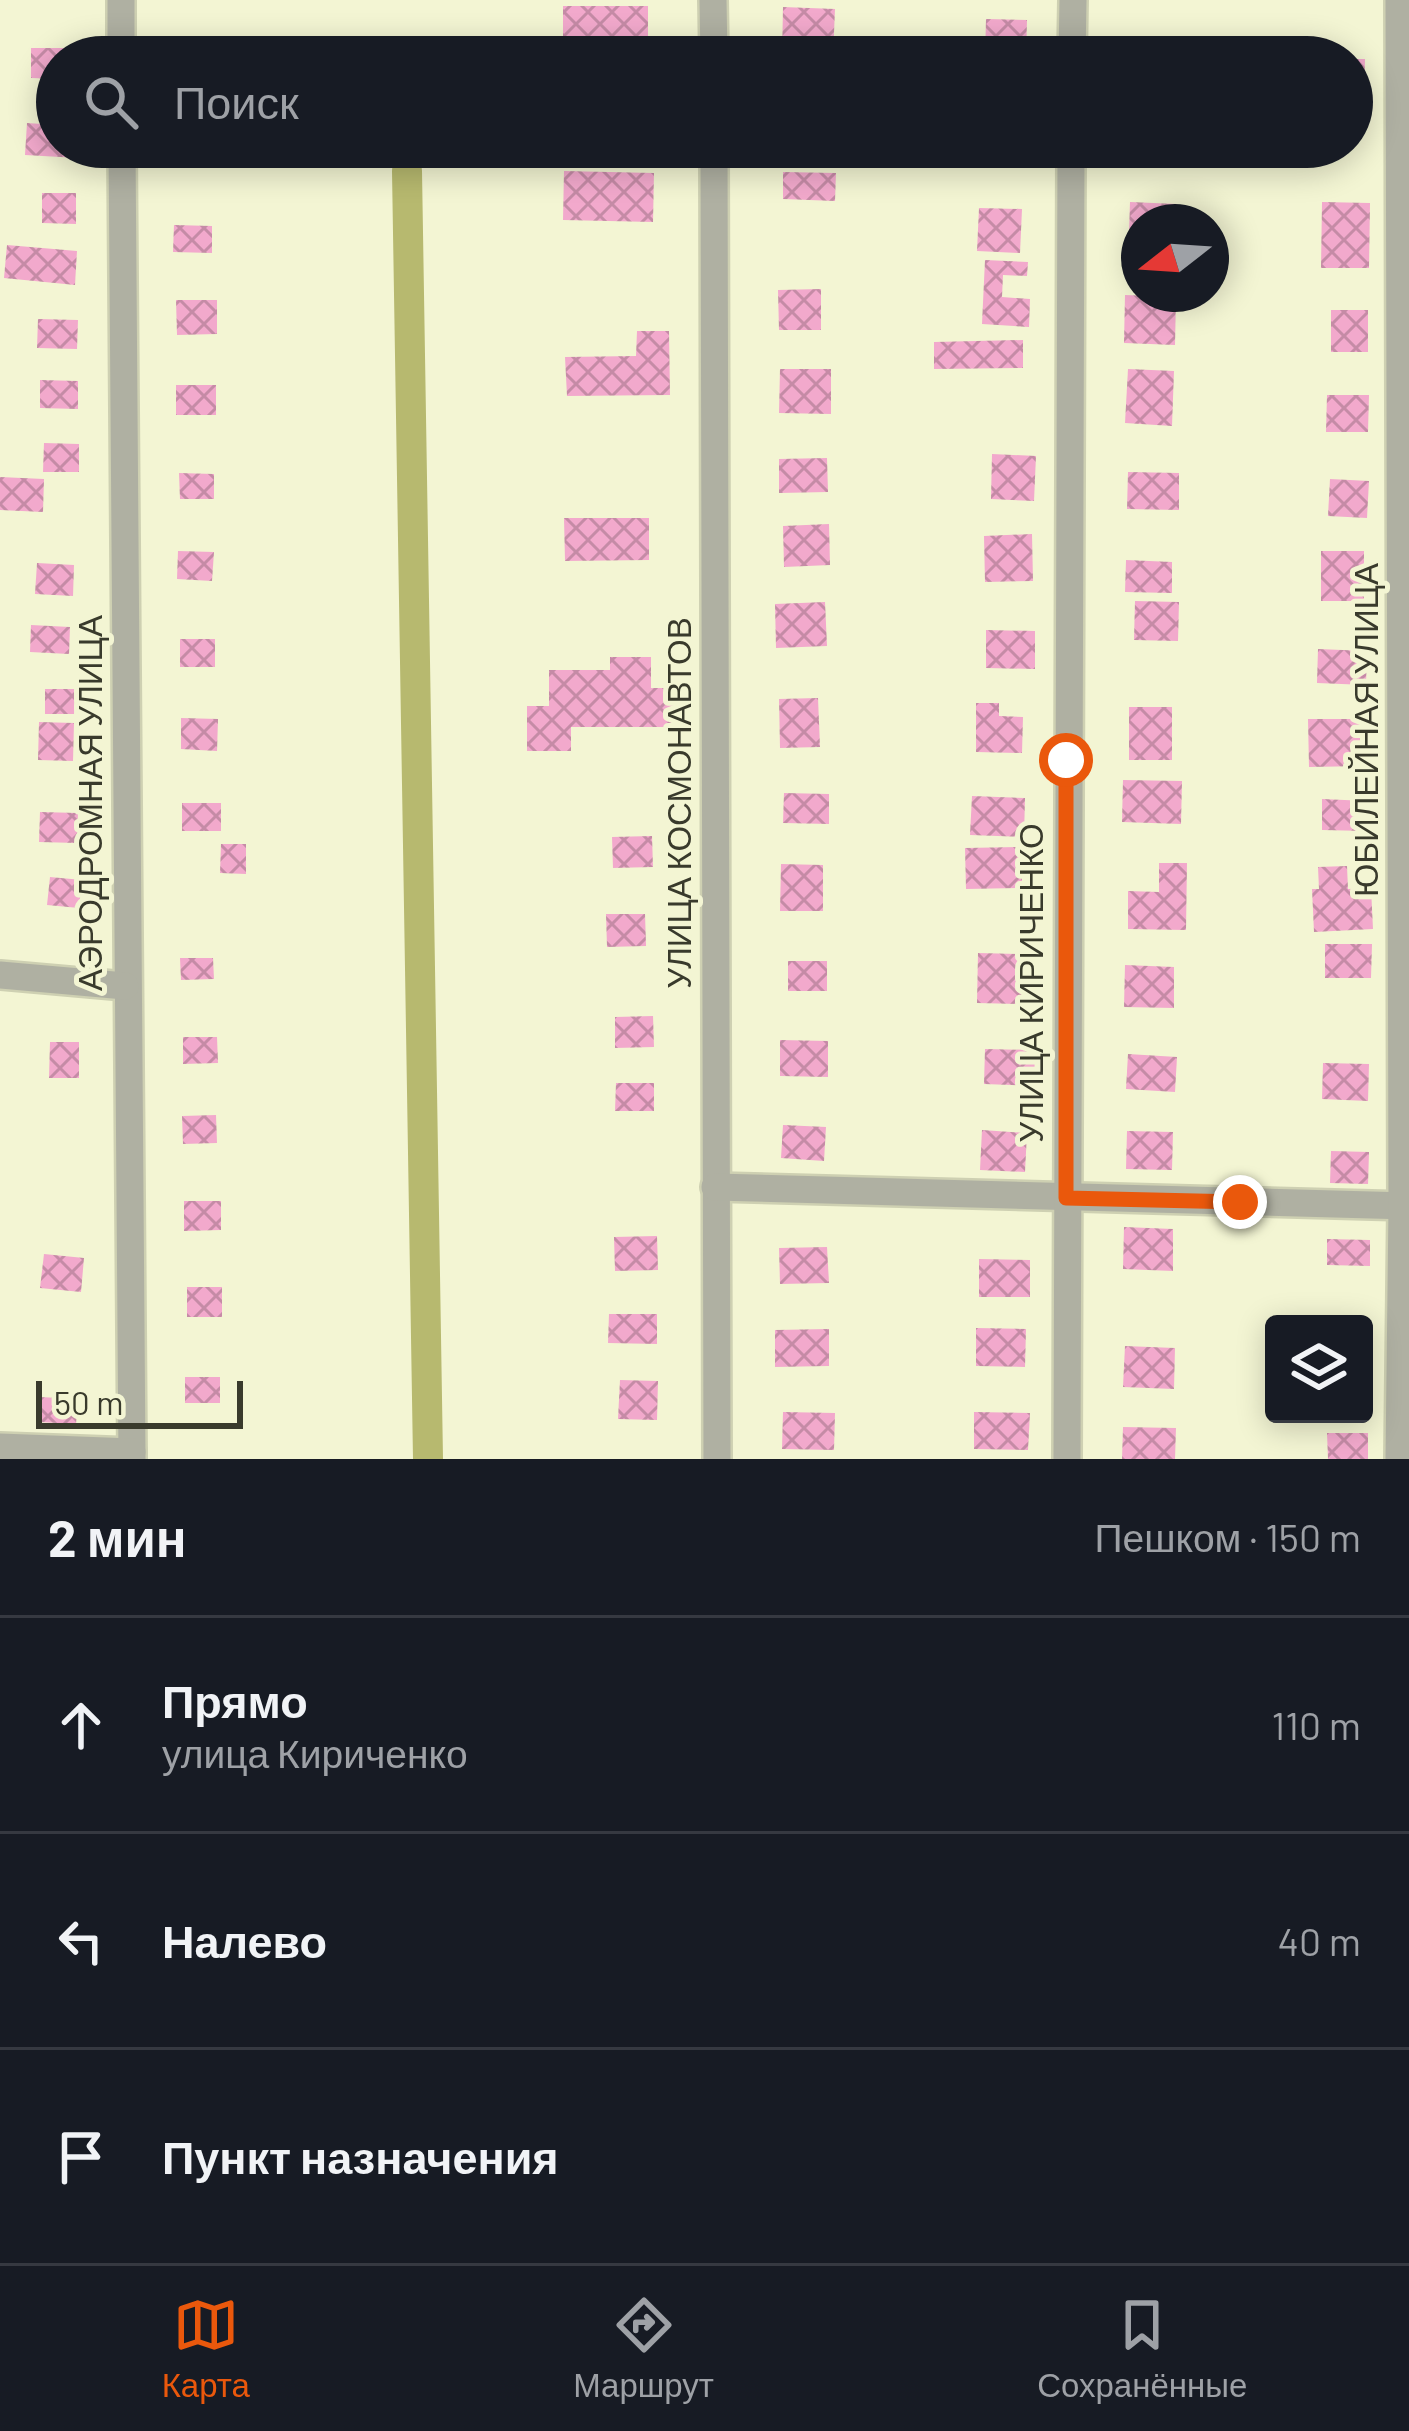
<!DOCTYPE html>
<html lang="ru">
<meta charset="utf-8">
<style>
body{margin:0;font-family:Barlow,sans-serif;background:#20242c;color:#f1f3f6}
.controls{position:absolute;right:36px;bottom:36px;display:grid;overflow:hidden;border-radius:12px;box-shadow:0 6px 30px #0003}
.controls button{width:108px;height:108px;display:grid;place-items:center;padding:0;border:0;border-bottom:3px solid #363941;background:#171b24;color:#f1f3f6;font:60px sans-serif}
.compass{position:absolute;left:1121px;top:204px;width:108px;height:108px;border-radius:50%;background:#171b24;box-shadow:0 6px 30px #0003;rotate:253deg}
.scale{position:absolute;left:36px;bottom:30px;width:207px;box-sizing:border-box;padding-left:12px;border:6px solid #393a2c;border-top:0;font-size:33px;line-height:42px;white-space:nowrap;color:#393a2c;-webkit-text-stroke:9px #f3f5d3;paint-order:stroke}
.stop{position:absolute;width:36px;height:36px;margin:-27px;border:9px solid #ea580c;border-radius:50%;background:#fff}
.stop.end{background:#ea580c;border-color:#fff;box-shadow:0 3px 12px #0008}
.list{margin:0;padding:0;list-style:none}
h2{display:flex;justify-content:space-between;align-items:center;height:156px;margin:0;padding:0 48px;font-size:51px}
h2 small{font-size:39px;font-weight:400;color:#9ea1a6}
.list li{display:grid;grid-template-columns:78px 1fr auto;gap:36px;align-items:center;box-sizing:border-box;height:216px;padding:0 48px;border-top:3px solid #363941}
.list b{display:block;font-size:45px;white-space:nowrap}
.list p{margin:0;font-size:39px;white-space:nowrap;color:#9ea1a6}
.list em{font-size:39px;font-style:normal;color:#9ea1a6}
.icon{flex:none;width:66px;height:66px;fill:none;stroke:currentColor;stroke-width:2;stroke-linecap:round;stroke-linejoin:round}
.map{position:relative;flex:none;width:1409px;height:1459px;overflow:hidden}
.search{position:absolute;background:#171b24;box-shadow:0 6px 30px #0003;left:36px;right:36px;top:36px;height:132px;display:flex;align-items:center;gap:30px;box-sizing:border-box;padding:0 42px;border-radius:66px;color:#9ea1a6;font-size:45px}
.sheet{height:804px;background:#171b24}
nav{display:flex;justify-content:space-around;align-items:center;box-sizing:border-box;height:168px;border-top:3px solid #363941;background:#171b24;font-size:33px;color:#9ea1a6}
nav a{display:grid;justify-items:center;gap:6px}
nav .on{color:#ea580c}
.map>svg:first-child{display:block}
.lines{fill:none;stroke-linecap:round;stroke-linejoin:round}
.canal{stroke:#b7b96f;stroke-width:30}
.building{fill:url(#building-cross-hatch)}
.minor-casing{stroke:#ced0b2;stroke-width:32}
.minor{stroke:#afb0a2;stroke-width:27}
.route{stroke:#ea580c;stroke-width:15}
.labels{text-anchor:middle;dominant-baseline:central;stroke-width:10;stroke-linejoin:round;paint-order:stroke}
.street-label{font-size:33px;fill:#393a2c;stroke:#f3f5d3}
</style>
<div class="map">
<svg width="1409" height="1459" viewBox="0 0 1409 1459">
<defs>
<pattern id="building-cross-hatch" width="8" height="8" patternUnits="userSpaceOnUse" patternTransform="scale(3)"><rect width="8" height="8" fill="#f2a9cc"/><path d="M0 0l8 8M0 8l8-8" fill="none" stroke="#c58ba6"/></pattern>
</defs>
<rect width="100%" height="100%" fill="#f3f5d3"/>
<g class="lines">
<polyline class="canal" points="407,171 428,1459"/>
</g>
<g class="building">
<polygon points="563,6 648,6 648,47 563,46"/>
<polygon points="783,7 835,9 833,57 782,57"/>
<polygon points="986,19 1027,20 1026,57 985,57"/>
<polygon points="175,43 216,44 216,57 175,57"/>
<polygon points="31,48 77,48 77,57 57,57 57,79 31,78"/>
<polygon points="1352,59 1365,59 1364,108 1352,107"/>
<polygon points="27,123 57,125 57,147 79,147 78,158 25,155"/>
<polygon points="175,147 211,147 210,164 174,163"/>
<polygon points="784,147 829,147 829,164 784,163"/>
<polygon points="564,171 654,173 653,222 563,220"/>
<polygon points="783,172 836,173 835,201 783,199"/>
<polygon points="42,193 76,193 76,224 42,223"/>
<polygon points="1130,202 1177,204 1176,222 1139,222 1139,263 1128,263"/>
<polygon points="1322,202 1370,203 1369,268 1321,268"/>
<polygon points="979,208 1022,209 1020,253 977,251"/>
<polygon points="174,225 212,226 212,253 173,252"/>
<polygon points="7,245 77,251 75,285 4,278"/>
<polygon points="985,260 1028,262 1027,276 1003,275 1002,297 1030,299 1029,327 982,324"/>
<polygon points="821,289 821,330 779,330 778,290"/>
<polygon points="1125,295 1176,297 1175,345 1124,343"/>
<polygon points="176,300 217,300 217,334 177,335"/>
<rect x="1331" y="310" width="37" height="42"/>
<polygon points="38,319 78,320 77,349 37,348"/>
<polygon points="637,331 669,331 670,395 567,396 565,357 636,356"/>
<polygon points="1023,340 1023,368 934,369 934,342"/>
<polygon points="780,369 831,369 831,414 779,413"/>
<polygon points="1128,369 1174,371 1172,426 1125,423"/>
<polygon points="40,380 78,381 78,409 40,408"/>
<rect x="176" y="385" width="40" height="30"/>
<polygon points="1327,395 1369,395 1368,432 1326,432"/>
<polygon points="44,443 79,444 79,472 43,472"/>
<polygon points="992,454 1036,456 1034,501 991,499"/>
<polygon points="827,458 828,492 779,493 779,459"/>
<polygon points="1128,472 1179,473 1179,510 1127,509"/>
<polygon points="179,473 214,474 214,499 180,499"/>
<polygon points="0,477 44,479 43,512 0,510"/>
<polygon points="1330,479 1369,481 1367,518 1328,516"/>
<polygon points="564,518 649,518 649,560 565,561"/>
<polygon points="829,524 830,565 784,567 783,526"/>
<polygon points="1032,534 1033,581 985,582 984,536"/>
<polygon points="178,551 214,552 212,581 177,579"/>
<rect x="1321" y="551" width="43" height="50"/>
<polygon points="1126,560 1172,562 1172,593 1125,592"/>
<polygon points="37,563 74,565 73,596 35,594"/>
<polygon points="1135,601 1179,602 1178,641 1134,640"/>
<polygon points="825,602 827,646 776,648 775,604"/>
<polygon points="31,625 70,627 69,654 30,652"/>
<polygon points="986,630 1035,631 1035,669 986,668"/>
<rect x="180" y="639" width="35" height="28"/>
<polygon points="1318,649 1367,651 1366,685 1317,683"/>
<polygon points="610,657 651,657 651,688 675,688 675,727 571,727 571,751 527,751 527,706 549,706 549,670 610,670"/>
<polygon points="45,689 75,689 74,714 45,714"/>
<polygon points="818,698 820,747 780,748 779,699"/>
<polygon points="976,703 999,703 999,716 1023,717 1022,753 976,752"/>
<rect x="1129" y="707" width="43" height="53"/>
<polygon points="181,718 218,719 217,751 181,749"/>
<polygon points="1308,719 1365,719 1365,766 1309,767"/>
<polygon points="39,722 74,723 73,761 38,760"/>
<polygon points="1123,780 1182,781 1181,824 1122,822"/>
<polygon points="784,793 829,794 829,824 783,823"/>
<polygon points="972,796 1025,798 1024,837 970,835"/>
<polygon points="1322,799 1367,801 1366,831 1322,830"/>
<rect x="182" y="803" width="39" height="28"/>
<polygon points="40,812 78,813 77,843 39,842"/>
<polygon points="652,836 653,867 613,868 612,837"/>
<polygon points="221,844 246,844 246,874 220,873"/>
<polygon points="1022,847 1022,888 966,889 965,848"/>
<polygon points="1159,863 1187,863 1186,930 1128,929 1128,891 1159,892"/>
<polygon points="781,864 823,865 823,911 780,911"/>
<polygon points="1347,866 1348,889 1371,888 1373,929 1314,932 1312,889 1319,889 1318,867"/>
<polygon points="50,877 82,880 79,908 47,905"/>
<polygon points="606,914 645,914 646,946 607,947"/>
<polygon points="1325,944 1372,944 1371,978 1325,978"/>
<polygon points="978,953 1023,954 1022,1004 977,1003"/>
<polygon points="180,958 213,958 214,979 181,980"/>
<rect x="788" y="961" width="39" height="30"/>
<polygon points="1125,965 1174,967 1174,1008 1124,1007"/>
<polygon points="653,1016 654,1047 615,1048 615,1017"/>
<polygon points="183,1037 217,1037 218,1063 183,1064"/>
<polygon points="780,1040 828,1041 828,1077 780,1076"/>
<polygon points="50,1042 79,1042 79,1078 49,1078"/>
<polygon points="985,1049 1035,1050 1034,1086 984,1084"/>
<polygon points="1128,1054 1177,1057 1175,1092 1126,1089"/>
<polygon points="1323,1063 1369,1064 1368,1101 1322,1099"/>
<polygon points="616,1083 654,1083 654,1111 615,1111"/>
<polygon points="216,1115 217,1143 183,1144 182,1116"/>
<polygon points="783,1125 826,1127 824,1161 781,1158"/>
<polygon points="982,1130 1027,1133 1025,1172 980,1170"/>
<polygon points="1127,1131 1173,1132 1172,1170 1126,1169"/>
<polygon points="1331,1151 1369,1152 1368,1184 1330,1183"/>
<polygon points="184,1201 221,1201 221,1230 184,1231"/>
<polygon points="1124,1227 1173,1229 1173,1271 1123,1269"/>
<polygon points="657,1236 658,1270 615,1271 614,1237"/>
<polygon points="1327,1239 1370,1240 1370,1266 1327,1265"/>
<polygon points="827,1247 829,1283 780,1284 779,1248"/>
<polygon points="44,1254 84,1258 81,1292 40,1288"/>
<polygon points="979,1259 1030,1260 1030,1297 979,1297"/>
<rect x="187" y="1287" width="35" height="30"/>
<polygon points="609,1314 657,1314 657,1344 608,1343"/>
<polygon points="976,1328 1026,1329 1025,1367 976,1366"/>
<polygon points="829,1329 829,1366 775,1367 775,1330"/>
<polygon points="1125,1346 1175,1348 1174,1389 1123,1387"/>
<rect x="185" y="1377" width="35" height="26"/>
<polygon points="620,1380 658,1381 657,1420 618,1419"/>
<polygon points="40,1397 78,1399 76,1424 38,1422"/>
<polygon points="783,1412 835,1413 834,1450 782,1449"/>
<polygon points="974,1412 1030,1413 1028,1450 974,1449"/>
<polygon points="1123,1427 1176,1428 1175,1459 1122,1459"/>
<polygon points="1327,1433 1368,1433 1368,1459 1328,1459"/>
</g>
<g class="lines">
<g class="minor-casing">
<g id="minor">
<polyline points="121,0 121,57"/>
<polyline points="713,0 714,57"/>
<polyline points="1072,57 1073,0"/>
<polyline points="122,147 132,1459"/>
<polyline points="714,147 717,1459"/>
<polyline points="0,975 125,986"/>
<polyline points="715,1187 1409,1206"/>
<polyline points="0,1447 132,1452"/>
<polyline points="1067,1459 1071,147"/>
<polyline points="1399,1459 1402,1206 1399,0"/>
</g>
</g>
<use href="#minor" class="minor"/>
</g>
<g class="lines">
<polyline class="route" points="1066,760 1066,1198 1240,1202"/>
</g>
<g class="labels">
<g class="street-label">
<text transform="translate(1365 730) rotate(-90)">ЮБИЛЕЙНАЯ УЛИЦА</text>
<text transform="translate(89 803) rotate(-90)">АЭРОДРОМНАЯ УЛИЦА</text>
<text transform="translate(678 803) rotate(-90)">УЛИЦА КОСМОНАВТОВ</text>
<text transform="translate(1030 983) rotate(-90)">УЛИЦА КИРИЧЕНКО</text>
</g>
</g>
</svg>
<div class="controls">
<button><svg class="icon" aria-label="layers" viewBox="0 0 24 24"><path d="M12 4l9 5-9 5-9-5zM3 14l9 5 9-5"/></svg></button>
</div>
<svg class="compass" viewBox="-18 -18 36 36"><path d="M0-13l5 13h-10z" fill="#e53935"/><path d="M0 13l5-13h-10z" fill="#9ea1a6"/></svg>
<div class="scale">50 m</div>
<div class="stop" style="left:1066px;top:760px"></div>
<div class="stop end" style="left:1240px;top:1202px"></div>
<div class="search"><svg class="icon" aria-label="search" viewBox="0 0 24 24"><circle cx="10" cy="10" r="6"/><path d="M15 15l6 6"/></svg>Поиск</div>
</div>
<section class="sheet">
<h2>2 мин<small>Пешком · 150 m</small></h2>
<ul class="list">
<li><svg class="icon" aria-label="ahead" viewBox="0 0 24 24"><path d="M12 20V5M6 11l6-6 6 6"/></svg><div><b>Прямо</b><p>улица Кириченко</p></div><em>110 m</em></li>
<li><svg class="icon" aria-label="left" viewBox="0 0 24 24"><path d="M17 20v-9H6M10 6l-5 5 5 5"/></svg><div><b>Налево</b></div><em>40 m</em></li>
<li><svg class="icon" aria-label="arrive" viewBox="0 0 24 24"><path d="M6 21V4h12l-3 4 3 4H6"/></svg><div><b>Пункт назначения</b></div></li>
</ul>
</section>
<nav>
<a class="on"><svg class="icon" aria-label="map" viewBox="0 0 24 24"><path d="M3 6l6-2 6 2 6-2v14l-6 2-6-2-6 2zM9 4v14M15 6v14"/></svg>Карта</a>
<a><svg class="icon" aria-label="directions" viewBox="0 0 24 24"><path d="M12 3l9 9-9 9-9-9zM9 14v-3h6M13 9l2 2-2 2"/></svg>Маршрут</a>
<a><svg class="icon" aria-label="saved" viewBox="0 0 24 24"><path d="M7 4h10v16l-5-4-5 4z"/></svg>Сохранённые</a>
</nav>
